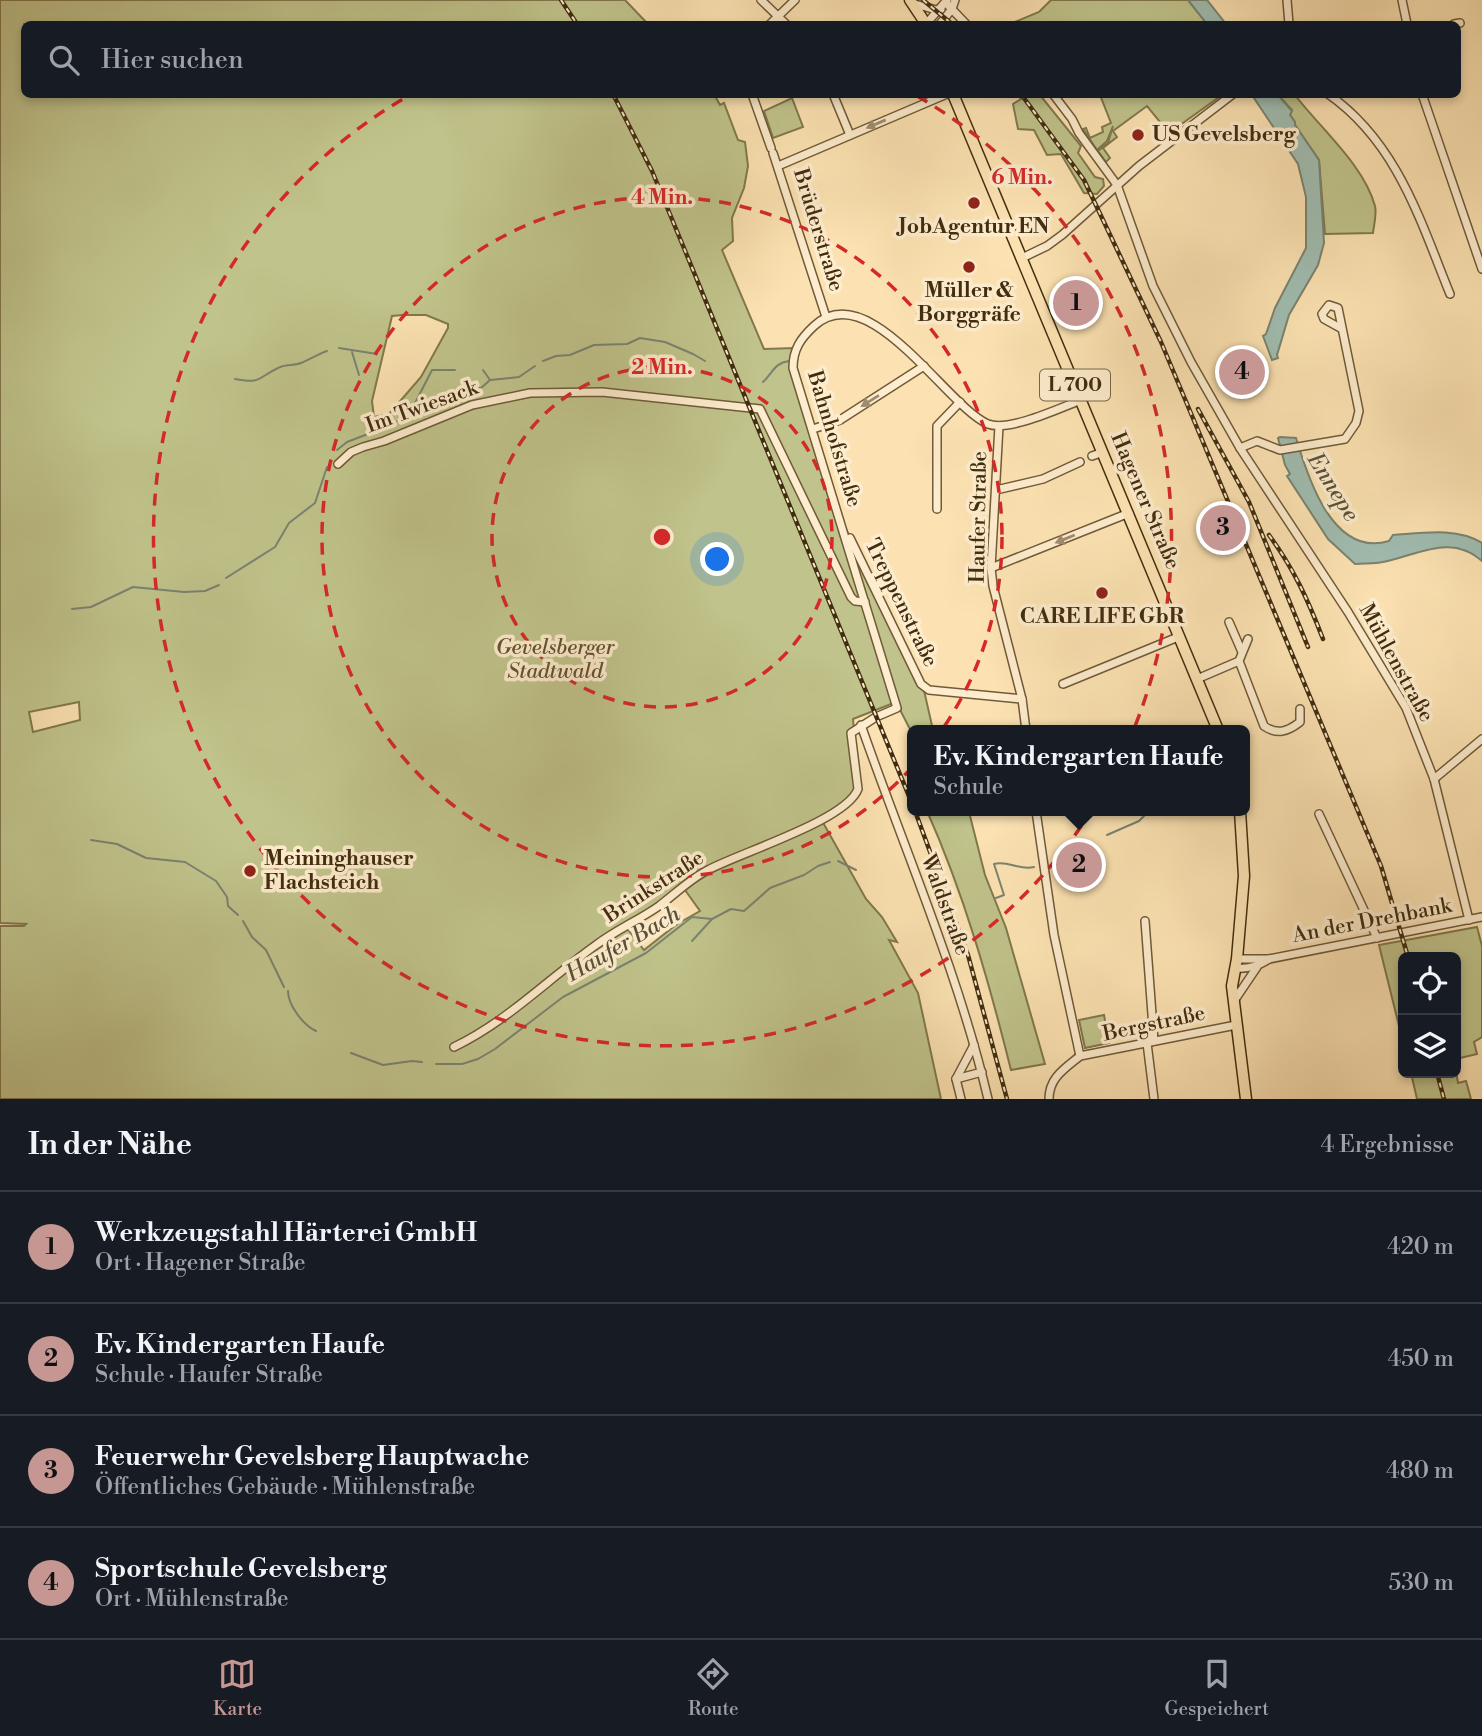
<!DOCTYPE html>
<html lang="de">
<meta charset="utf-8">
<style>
body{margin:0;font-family:"Libre Bodoni",serif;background:#20242c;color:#f1f3f6}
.controls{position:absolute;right:21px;bottom:21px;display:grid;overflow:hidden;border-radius:10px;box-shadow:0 4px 10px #0003}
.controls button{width:63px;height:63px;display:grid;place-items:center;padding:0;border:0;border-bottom:2px solid #363941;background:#171b24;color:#f1f3f6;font:35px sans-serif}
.you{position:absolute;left:718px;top:560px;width:24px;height:24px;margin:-18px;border:5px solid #fff;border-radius:50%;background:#1a73e8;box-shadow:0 0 0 10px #1a73e833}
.badge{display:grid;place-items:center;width:46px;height:46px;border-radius:50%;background:#c59692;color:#111;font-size:23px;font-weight:700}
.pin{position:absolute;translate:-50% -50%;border:4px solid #fff;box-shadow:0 2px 7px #0006}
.popup{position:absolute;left:907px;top:725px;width:343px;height:91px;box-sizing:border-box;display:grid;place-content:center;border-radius:10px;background:#171b24;filter:drop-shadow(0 2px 5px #0005);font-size:23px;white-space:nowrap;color:#9ea1a6}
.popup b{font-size:26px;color:#f1f3f6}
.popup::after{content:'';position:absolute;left:50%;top:100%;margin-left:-14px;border:14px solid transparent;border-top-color:#171b24}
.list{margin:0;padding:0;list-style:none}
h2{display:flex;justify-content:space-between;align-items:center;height:91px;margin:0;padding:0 28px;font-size:30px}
h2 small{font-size:23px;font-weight:400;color:#9ea1a6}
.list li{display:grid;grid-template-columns:46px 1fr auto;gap:21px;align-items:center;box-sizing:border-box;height:112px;padding:0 28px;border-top:2px solid #363941}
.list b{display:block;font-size:26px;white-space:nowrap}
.list p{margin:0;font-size:23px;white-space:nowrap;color:#9ea1a6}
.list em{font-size:23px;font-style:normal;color:#9ea1a6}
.icon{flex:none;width:38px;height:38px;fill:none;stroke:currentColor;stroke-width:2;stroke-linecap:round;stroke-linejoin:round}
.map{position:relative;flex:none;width:1482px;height:1099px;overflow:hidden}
.search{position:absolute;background:#171b24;box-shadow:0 4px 10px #0003;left:21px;right:21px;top:21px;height:77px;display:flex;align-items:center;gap:18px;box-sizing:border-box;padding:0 24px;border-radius:10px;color:#9ea1a6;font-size:26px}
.sheet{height:539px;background:#171b24}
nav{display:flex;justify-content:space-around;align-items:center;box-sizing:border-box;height:98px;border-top:2px solid #363941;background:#171b24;font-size:19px;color:#9ea1a6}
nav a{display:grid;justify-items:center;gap:4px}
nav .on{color:#c59692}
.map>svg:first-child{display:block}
.green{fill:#c0c38b;stroke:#80784d;stroke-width:2;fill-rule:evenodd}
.water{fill:#a0bdb1;stroke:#7a8370;stroke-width:2}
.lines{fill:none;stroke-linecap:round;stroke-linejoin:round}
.stream{stroke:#7a8370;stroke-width:2}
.street-casing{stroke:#705a38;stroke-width:10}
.primary-casing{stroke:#412d0f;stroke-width:13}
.street{stroke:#fdeccd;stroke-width:7}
.primary{stroke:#fce2b2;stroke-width:10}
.rail-casing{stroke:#412d0f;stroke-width:4.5}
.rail{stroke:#fdeccd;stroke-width:2;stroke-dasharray:5;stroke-linecap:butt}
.oneway{fill:#9f8c6e}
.ring{fill:none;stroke:#d62828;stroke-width:3.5;stroke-dasharray:12 9}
.poi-dot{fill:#8f2418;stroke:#fdeccd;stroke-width:2.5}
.labels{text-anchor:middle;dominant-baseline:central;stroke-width:7;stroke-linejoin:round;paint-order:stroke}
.shield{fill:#fdeccd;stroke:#796648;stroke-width:2}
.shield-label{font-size:19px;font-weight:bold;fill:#412d0f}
.poi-label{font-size:21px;font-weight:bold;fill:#412d0f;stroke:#fdeccd}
.street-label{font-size:21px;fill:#412d0f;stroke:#fdeccd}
.park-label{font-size:21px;font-style:italic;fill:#61522e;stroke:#fdeccd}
.water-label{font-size:23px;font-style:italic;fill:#595138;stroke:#fdeccd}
.centre{fill:#d62828;stroke:#fdeccd;stroke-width:3.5}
.ring-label{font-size:21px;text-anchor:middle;font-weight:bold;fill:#d62828;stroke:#fdeccd;stroke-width:7;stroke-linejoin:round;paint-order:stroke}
</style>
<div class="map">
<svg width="1482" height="1099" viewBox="0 0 1482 1099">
<rect width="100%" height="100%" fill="#fce2b2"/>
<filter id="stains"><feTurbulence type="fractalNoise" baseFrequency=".00286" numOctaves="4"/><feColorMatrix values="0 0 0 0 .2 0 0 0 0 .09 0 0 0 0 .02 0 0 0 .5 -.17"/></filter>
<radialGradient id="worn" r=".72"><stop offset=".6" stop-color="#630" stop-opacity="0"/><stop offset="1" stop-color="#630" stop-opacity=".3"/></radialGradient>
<g class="green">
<path d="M0 0H625L648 24H24V94H714L720 105 724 103 738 140 745 142 748 166 744 188 732 218 733 241 722 250 764 349 795 348 793 358 841 519 923 686 933 730H913V735L896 702 853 719 860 789 854 796 821 819 866 899 882 917 897 942 889 940 918 993 941 1099H0V926H24L26 924 0 923ZM403 315H426L448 324V328L421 377 389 414 374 417 372 401 392 316ZM79 702 80 720 33 732 29 712ZM685 890 700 911 677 924 644 950 627 928Z"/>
<polygon points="1051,0 1188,0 1207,24 1010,24 1039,12"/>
<polygon points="1018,95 1040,95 1081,146 1078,153 1095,177 1103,179 1104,186 1097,194 1084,193 1061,154 1047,155 1034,130 1018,129 1013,104 1021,99"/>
<polygon points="1100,95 1222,95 1169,133 1147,106 1113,131 1117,137 1103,148 1110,158 1106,162 1098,151 1108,143 1113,126 1107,141 1097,150 1083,129 1086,128 1090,138 1103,132 1102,127 1111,123"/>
<path d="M1278 95H1295C1320 128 1364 165 1375 206 1377 213 1374 224 1373 233L1325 234 1319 160 1295 125V122L1290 115 1292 110Z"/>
<polygon points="792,98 803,127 773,138 764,111"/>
<path d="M927 811H977L970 816 985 875 1006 928 1045 1064 1011 1070C989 982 964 894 927 811Z"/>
<polygon points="1477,927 1482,946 1482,1037 1474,1042 1477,1054 1456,1059 1456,957 1403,957 1403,1042 1379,945"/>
<polygon points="1104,1015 1109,1043 1085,1048 1079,1020"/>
<polygon points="1456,1071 1458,1083 1466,1081 1471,1099 1417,1099 1411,1073"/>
</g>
<g class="water">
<polygon points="1188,0 1207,0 1226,24 1207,24"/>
<polygon points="1252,95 1278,95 1292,111 1290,115 1295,122 1295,125 1319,160 1324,243 1318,265 1289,315 1277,355 1278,358 1272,360 1263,336 1266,334 1275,308 1306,248 1306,197 1298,164"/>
<path d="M1280 437 1296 438C1308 478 1333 558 1389 541L1393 535C1422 533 1457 527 1482 543V561C1451 533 1418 555 1383 562 1374 564 1364 563 1355 564L1328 539 1287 476 1290 474 1285 465 1278 438Z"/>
</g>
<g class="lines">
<g class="stream">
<polyline points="339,348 377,354"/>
<polyline points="352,352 359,375"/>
<polyline points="543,361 556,356 570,355 594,345 627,344 640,338 665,342 693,354 705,361"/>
<polyline points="483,370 490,380"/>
<path d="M235 379C262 384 257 378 278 368 285 364 293 366 301 363 309 360 318 354 327 351"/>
<path d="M763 382C773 373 774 363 789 361"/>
<polyline points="411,411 432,370 455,370"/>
<polyline points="396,422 431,402 460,391 481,388 490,380 519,377 535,366"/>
<polyline points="337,450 347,442 373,432"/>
<polyline points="226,578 275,547 289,523 315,503 327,467"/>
<polyline points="72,609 91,607 133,587 184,592 205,591 219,585"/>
<polyline points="1107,835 1139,821 1149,811"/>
<polyline points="91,840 117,844 146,858 185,862 216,881 227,897 228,906 238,915"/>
<polyline points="838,861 856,870"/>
<path d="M996 898 1004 895 994 864C1008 860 1020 871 1034 867"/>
<polyline points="243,921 252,937 266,950 284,987"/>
<polyline points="692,941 712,919"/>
<path d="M288 991C288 1005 303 1025 316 1031"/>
<polyline points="351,1053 383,1065 412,1061 422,1062"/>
<polyline points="436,1064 462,1064 478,1059 495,1049 563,997 646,953 692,917 712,919 731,909 744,911 770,888 804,875 818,866 830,862"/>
</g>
<g class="street-casing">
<g id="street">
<polyline points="761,0 786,24"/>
<polyline points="1287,0 1289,24"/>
<polyline points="1402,0 1407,24"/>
<polyline points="946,3 966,24"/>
<polyline points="915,4 936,10 941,9"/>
<polyline points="770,24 795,0"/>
<polyline points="926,24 947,0"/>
<polyline points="940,24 952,9 955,0"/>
<polyline points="1454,24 1460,23"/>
<polyline points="752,94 771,148"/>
<polyline points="833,94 850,135"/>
<polyline points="1053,94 1072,119 1079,133 1117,185 1153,286 1191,362 1240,448 1348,612 1406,708 1434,779 1469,920"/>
<path d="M1328 94C1397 142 1420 220 1450 294"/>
<polyline points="1422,94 1482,269"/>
<polyline points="773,153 826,317"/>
<polyline points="778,166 947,94"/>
<polyline points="1022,258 1047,246 1062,235 1139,166 1233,94"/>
<polyline points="999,426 991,568 993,586 1022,699 1026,730"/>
<polyline points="813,429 840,420 924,366"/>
<polyline points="1240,448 1257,441 1280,450 1345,439 1356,423 1359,411 1338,308 1329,305 1322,314 1324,319 1342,329"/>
<polyline points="1092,456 1103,452"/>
<polyline points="338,464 351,452 363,447 384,441 472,405 530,393 602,392 760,409 851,597 855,601 865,602"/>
<polyline points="996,490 1043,479 1080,462"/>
<polyline points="937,509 937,426 960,402"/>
<polyline points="850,538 921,684 929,690 1022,699"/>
<polyline points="991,568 1129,513"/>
<polyline points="1229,622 1242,652"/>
<path d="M1248 639 1239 661 1264 726C1277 735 1287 732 1300 722V709"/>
<polyline points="1197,679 1239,661"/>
<polyline points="1063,684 1178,637"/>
<path d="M861 725C904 849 958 971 988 1099"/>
<polyline points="1434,779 1482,739"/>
<polyline points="1036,811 1054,935 1080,1056"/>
<polyline points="1319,814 1377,938"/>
<polyline points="1145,921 1154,1041"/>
<polyline points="1237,959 1269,959"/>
<path d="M1236 968C1249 969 1258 966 1269 959L1482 917"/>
<polyline points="1234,1001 1257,967"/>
<polyline points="1147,1043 1154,1099"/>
<path d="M454 1047C508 1021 548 979 596 945 616 930 639 920 659 906 675 894 689 880 706 871 738 853 846 821 858 789L851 733 876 717 897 708 793 368C793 349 801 338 814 326 869 275 946 406 988 424 1009 432 1060 408 1081 400"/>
<polyline points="956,1079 982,1072"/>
<polyline points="961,1099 956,1079 974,1045"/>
<path d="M1049 1099C1049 1078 1064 1069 1080 1056L1236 1025"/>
</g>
</g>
<g class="primary-casing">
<g id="primary">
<polyline points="910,0 926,24"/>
<polyline points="953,94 1218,730"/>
<polyline points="1240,811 1244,876 1237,959 1232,986 1246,1099"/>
</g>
</g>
<use href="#street" class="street"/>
<use href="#primary" class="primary"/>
<g class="rail-casing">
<g id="rail">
<polyline points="561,0 577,24"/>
<polyline points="923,0 952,24"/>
<polyline points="613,94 652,171 686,253 913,806"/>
<polyline points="1021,94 1084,180 1161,342 1381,866 1408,957"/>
<polyline points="1198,409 1249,502 1308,647"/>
<path d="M1269 535C1294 569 1308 600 1323 639"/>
<polyline points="915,811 968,955 1007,1099"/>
<polyline points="1437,1073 1444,1099"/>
</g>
</g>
<use href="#rail" class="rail"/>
</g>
<defs><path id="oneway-solid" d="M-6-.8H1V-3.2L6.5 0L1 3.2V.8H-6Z" transform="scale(1.75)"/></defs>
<g class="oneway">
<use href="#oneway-solid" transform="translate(876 124) rotate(157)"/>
<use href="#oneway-solid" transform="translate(870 401) rotate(148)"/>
<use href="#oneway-solid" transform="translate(1065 539) rotate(158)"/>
</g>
<g class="ring">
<circle cx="662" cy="537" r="170"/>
<circle cx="662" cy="537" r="340"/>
<path d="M917 96A509 509 0 1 1 408 96"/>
</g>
<g class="poi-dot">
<circle cx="1138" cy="135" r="7"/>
<circle cx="974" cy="203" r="7"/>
<circle cx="969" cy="267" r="7"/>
<circle cx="1102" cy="593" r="7"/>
<circle cx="250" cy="871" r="7"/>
</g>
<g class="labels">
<rect class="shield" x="1040" y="369.5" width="70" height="31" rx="5"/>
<g class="shield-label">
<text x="1075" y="385">L 700</text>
</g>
<g class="poi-label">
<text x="1152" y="135" text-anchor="start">US Gevelsberg</text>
<text x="974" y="227">JobAgentur EN</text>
<text x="969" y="291">Müller &amp;<tspan x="969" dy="24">Borggräfe</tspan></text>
<text x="1102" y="617">CARE LIFE GbR</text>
<text x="264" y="859" text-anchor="start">Meininghauser<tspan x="264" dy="24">Flachsteich</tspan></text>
</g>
<g class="street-label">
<text transform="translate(818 230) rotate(73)">Brüderstraße</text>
<text transform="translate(422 407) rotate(-20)">Im Twiesack</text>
<text transform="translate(834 439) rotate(73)">Bahnhofstraße</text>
<text transform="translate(1145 501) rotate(67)">Hagener Straße</text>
<text transform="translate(979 517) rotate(-89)">Haufer Straße</text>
<text transform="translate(901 603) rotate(64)">Treppenstraße</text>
<text transform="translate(1396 663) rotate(61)">Mühlenstraße</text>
<text transform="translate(654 887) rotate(-33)">Brinkstraße</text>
<text transform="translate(945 905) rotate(70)">Waldstraße</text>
<text transform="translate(1372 921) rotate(-11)">An der Drehbank</text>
<text transform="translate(1154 1024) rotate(-12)">Bergstraße</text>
</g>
<g class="park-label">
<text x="555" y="648">Gevelsberger<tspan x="555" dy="24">Stadtwald</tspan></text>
</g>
<g class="water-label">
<text transform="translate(1333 487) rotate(58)">Ennepe</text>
<text transform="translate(623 944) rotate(-30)">Haufer Bach</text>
</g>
</g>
<circle cx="662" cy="537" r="10" class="centre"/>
<g class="ring-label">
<text x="1022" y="184">6 Min.</text>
<text x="662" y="204">4 Min.</text>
<text x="662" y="374">2 Min.</text>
</g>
<rect width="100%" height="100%" filter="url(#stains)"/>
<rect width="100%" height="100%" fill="url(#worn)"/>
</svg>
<div class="controls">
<button><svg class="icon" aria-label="locate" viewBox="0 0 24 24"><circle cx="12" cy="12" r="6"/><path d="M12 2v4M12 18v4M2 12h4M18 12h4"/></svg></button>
<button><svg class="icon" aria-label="layers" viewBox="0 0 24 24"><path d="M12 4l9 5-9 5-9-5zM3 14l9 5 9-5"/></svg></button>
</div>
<div class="you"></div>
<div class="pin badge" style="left:1076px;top:303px">1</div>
<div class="pin badge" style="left:1079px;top:865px">2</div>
<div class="popup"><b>Ev. Kindergarten Haufe</b>Schule</div>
<div class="pin badge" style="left:1223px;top:528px">3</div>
<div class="pin badge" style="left:1242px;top:372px">4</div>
<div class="search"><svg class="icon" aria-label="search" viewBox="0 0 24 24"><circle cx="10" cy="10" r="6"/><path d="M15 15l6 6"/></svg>Hier suchen</div>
</div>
<section class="sheet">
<h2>In der Nähe<small>4 Ergebnisse</small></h2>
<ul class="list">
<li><span class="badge">1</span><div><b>Werkzeugstahl Härterei GmbH</b><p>Ort · Hagener Straße</p></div><em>420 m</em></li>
<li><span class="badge">2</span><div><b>Ev. Kindergarten Haufe</b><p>Schule · Haufer Straße</p></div><em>450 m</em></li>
<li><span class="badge">3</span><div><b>Feuerwehr Gevelsberg Hauptwache</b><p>Öffentliches Gebäude · Mühlenstraße</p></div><em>480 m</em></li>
<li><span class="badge">4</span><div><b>Sportschule Gevelsberg</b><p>Ort · Mühlenstraße</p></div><em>530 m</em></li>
</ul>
</section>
<nav>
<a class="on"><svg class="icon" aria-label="map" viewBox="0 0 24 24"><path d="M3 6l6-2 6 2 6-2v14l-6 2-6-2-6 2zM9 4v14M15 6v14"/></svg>Karte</a>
<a><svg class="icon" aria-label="directions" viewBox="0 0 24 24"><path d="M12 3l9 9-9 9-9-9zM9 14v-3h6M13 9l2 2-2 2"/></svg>Route</a>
<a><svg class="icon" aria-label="saved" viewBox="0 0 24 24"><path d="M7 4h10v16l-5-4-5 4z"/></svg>Gespeichert</a>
</nav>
